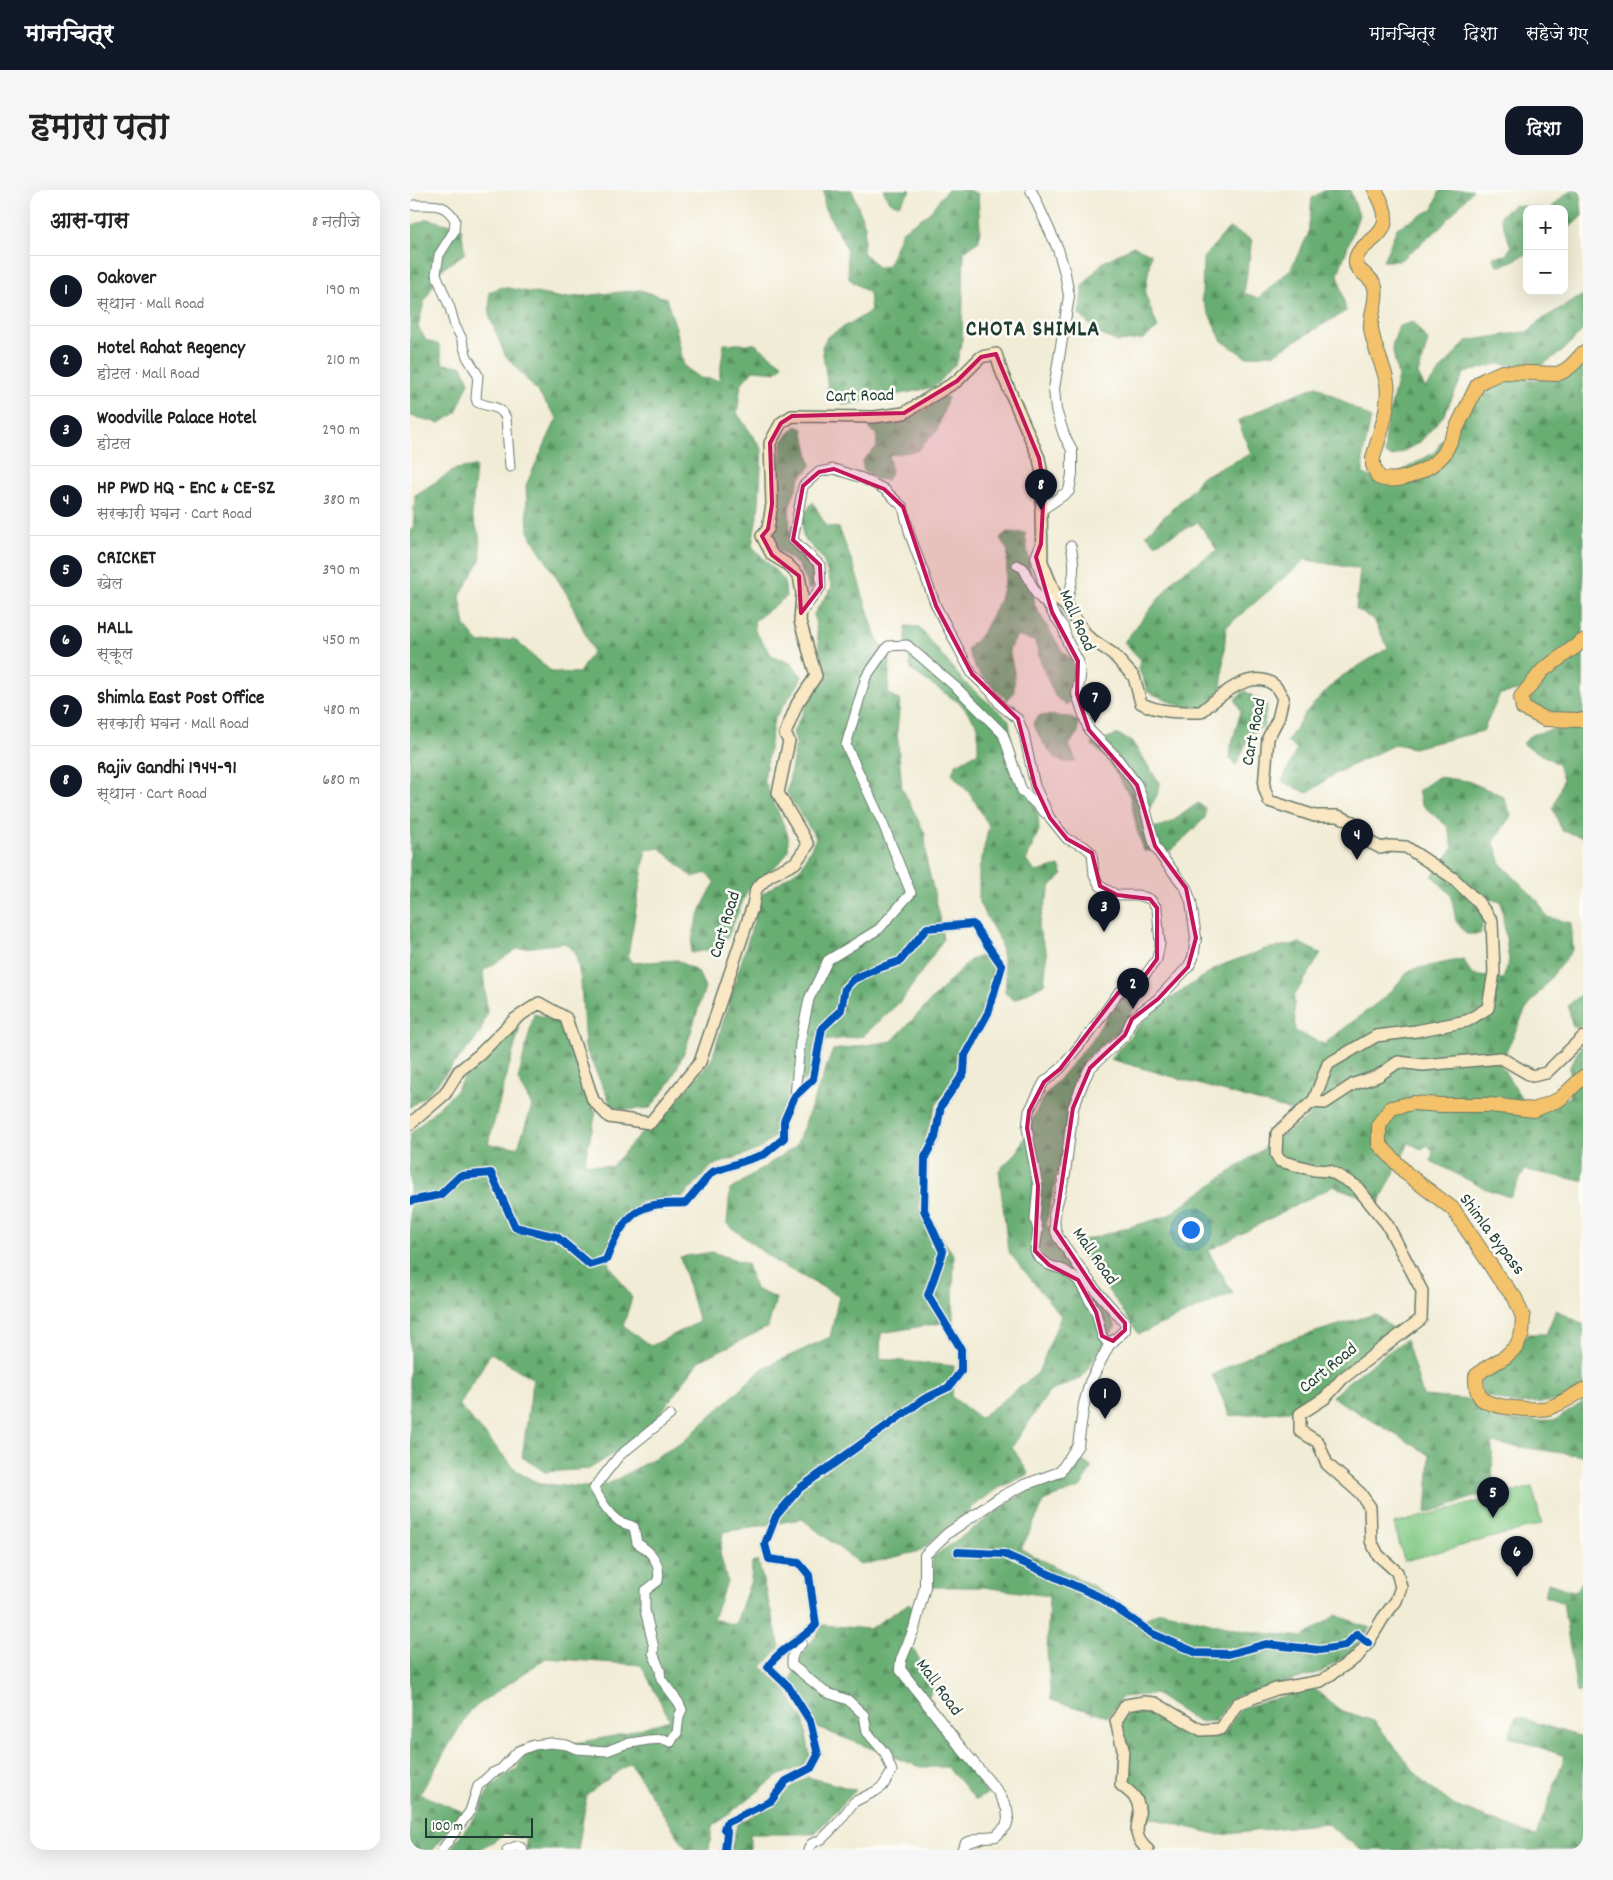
<!DOCTYPE html>
<html lang="hi">
<meta charset="utf-8">
<style>
body{margin:0;font-family:Dekko,"Playpen Sans Deva",sans-serif;background:#f6f6f6;color:#222}
.controls{position:absolute;right:15px;top:15px;display:grid;overflow:hidden;border-radius:10px;box-shadow:0 5px 20px #0002}
.controls button{width:45px;height:45px;display:grid;place-items:center;padding:0;border:0;border-bottom:1px solid #e0e0e0;background:#fff;color:#222;font:25px sans-serif}
.scale{position:absolute;left:15px;bottom:12px;width:108px;box-sizing:border-box;padding-left:5px;border:2px solid #1f3d34;border-top:0;font-size:14px;line-height:18px;white-space:nowrap;color:#1f3d34;-webkit-text-stroke:4px #fdfcf7;paint-order:stroke}
.you{position:absolute;left:780px;top:1039px;width:18px;height:18px;margin:-12px;border:4px solid #fff;border-radius:50%;background:#1a73e8;box-shadow:0 0 0 8px #1a73e833}
.badge{display:grid;place-items:center;width:32px;height:32px;border-radius:50%;background:#111827;color:#fff;font-size:16px;font-weight:700}
.pin{position:absolute;translate:-50% -41px;filter:drop-shadow(0 1px 2px #0008)}
.pin::after{content:'';position:absolute;top:26px;width:18px;height:15px;background:inherit;clip-path:polygon(0 0,100% 0,50% 100%)}
.list{margin:0;padding:0;list-style:none}
h2{display:flex;justify-content:space-between;align-items:center;height:65px;margin:0;padding:0 20px;font-size:21px}
h2 small{font-size:16px;font-weight:400;color:#767676}
.list li{display:grid;grid-template-columns:32px 1fr auto;gap:15px;align-items:center;box-sizing:border-box;height:70px;padding:0 20px;border-top:1px solid #e0e0e0}
.list b{display:block;font-size:19px;white-space:nowrap}
.list p{margin:0;font-size:16px;white-space:nowrap;color:#767676}
.list em{font-size:16px;font-style:normal;color:#767676}
.map{position:relative;flex:none;width:1173px;height:1660px;overflow:hidden;border-radius:15px}
header{display:flex;align-items:center;gap:30px;box-sizing:border-box;height:70px;padding:0 25px;background:#111827;color:#fff}
header strong{font-size:24px}
nav{display:flex;gap:28px;margin-inline-start:auto;font-size:18px}
.intro{display:flex;align-items:center;justify-content:space-between;box-sizing:border-box;height:120px;padding:0 30px}
h1{margin:0;font-size:35px}
.button{padding:12px 22px;border-radius:15px;background:#111827;color:#fff;font-size:18px;font-weight:700}
main{display:flex;gap:30px;padding:0 30px}
aside{flex:1;background:#fff;border-radius:15px;box-shadow:0 5px 20px #0002}
.map>svg:first-child{display:block}
.forest{fill:url(#forest-firs);stroke:#447553}
.park{fill:#81c985;stroke:#50835c}
.lines{fill:none;stroke-linecap:round;stroke-linejoin:round}
.minor-casing{stroke:#687a6c;stroke-width:11}
.tertiary-casing{stroke:#687a6c;stroke-width:12}
.secondary-casing{stroke:#687a6c;stroke-width:14}
.trunk-casing{stroke:#687a6c;stroke-width:16}
.minor{stroke:#fff;stroke-width:9}
.tertiary{stroke:#fff;stroke-width:10}
.secondary{stroke:#fae7c3;stroke-width:11}
.trunk{stroke:#f3c26a;stroke-width:14}
.cycleway-casing{stroke:#fdfcf7;stroke-width:11}
.cycleway{stroke:#0057b8;stroke-width:8}
.marked{fill:#c2185b;fill-opacity:0.2;stroke:#c2185b;stroke-width:4;stroke-linejoin:round}
.labels{text-anchor:middle;dominant-baseline:central;stroke-width:5;stroke-linejoin:round;paint-order:stroke}
.street-label{font-size:18px;fill:#1f3d34;stroke:#fdfcf7}
.district-label{font-size:22px;font-weight:bold;letter-spacing:1px;fill:#1f3d34;stroke:#fdfcf7}
</style>
<header>
<strong>मानचित्र</strong>
<nav><a>मानचित्र</a><a>दिशा</a><a>सहेजे गए</a></nav>
</header>
<div class="intro"><h1>हमारा पता</h1><a class="button">दिशा</a></div>
<main>
<aside>
<h2>आस-पास<small>8 नतीजे</small></h2>
<ul class="list">
<li><span class="badge">1</span><div><b>Oakover</b><p>स्थान · Mall Road</p></div><em>190 m</em></li>
<li><span class="badge">2</span><div><b>Hotel Rahat Regency</b><p>होटल · Mall Road</p></div><em>210 m</em></li>
<li><span class="badge">3</span><div><b>Woodville Palace Hotel</b><p>होटल</p></div><em>290 m</em></li>
<li><span class="badge">4</span><div><b>HP PWD HQ - EnC &amp; CE-SZ</b><p>सरकारी भवन · Cart Road</p></div><em>380 m</em></li>
<li><span class="badge">5</span><div><b>CRICKET</b><p>खेल</p></div><em>390 m</em></li>
<li><span class="badge">6</span><div><b>HALL</b><p>स्कूल</p></div><em>450 m</em></li>
<li><span class="badge">7</span><div><b>Shimla East Post Office</b><p>सरकारी भवन · Mall Road</p></div><em>480 m</em></li>
<li><span class="badge">8</span><div><b>Rajiv Gandhi 1944-91</b><p>स्थान · Cart Road</p></div><em>680 m</em></li>
</ul>
</aside>
<div class="map">
<svg width="1173" height="1660" viewBox="0 0 1173 1660">
<defs>
<pattern id="forest-firs" width="22" height="20" patternUnits="userSpaceOnUse" patternTransform="scale(1.25)"><rect width="22" height="20" fill="#68ad72"/><path d="M5 1l3.5 6h-7zM16 11l3.5 6h-7z" fill="#558e5e"/></pattern>
</defs>
<rect width="100%" height="100%" fill="#fdfcf7"/>
<filter id="ink" filterUnits="userSpaceOnUse"><feTurbulence type="fractalNoise" baseFrequency=".02" numOctaves="2"/><feDisplacementMap in="SourceGraphic" scale="10" xChannelSelector="R" yChannelSelector="G"/><feConvolveMatrix kernelMatrix="1 2 1 2 8 2 1 2 1" color-interpolation-filters="sRGB"/></filter>
<filter id="wash" filterUnits="userSpaceOnUse"><feTurbulence type="fractalNoise" baseFrequency=".0096" numOctaves="4" result="noise"/><feDisplacementMap in="SourceGraphic" scale="20" xChannelSelector="R" yChannelSelector="G"/><feGaussianBlur stdDeviation="1.12" result="paint"/><feColorMatrix in="noise" values="0 0 0 0 0 0 0 0 0 0 0 0 0 0 0 0 0 1.4 0 .05"/><feComposite in="paint" operator="in"/></filter>
<g filter="url(#wash)">
<rect width="100%" height="100%" fill="#f1ecd5"/>
<g class="forest">
<polygon points="414,0 442,0 455,36 453,62 468,77 478,76 492,41 518,24 537,0 558,0 568,4 570,38 569,51 554,61 552,150 547,172 525,197 435,215 419,206 412,157 417,147 461,121 459,103 439,89 436,57 414,17"/>
<polygon points="473,0 501,0 489,15 480,12"/>
<polygon points="915,0 940,0 949,25 928,84 936,121 865,163 836,167 812,151 792,110 793,68 819,38 842,50 834,103 848,108 880,80 898,45 902,8"/>
<polygon points="1030,0 1063,0 1030,38 989,71 973,71 987,38 1023,19"/>
<polygon points="1160,0 1170,0 1172,26 1154,43 1154,19 1140,19"/>
<polygon points="1104,15 1136,19 1117,19 1117,64 1091,76 1087,75 1083,67 1096,65 1101,57 1090,26"/>
<polygon points="18,29 51,38 55,63 31,80 14,112 8,137 16,150 29,155 33,174 52,176 59,192 46,223 30,233 0,226 0,36"/>
<polygon points="723,56 741,64 735,104 748,138 733,149 708,152 689,144 669,124 673,95 692,73"/>
<path d="M92 97 153 108 230 100 256 108 266 138 274 176 290 188 309 190 314 154H345L373 175 366 182 343 180 331 194 327 223 352 259 349 314 342 356 374 390 376 407 344 431 345 441 362 466 380 473 392 486 388 495 364 529 354 590 378 645V661L372 670 337 701 317 749 298 760 281 763C282 737 292 714 305 693L297 683 282 687 250 658 236 660 218 765 222 773 267 770 288 782 295 797 276 858 261 891 240 918 216 920 202 917 175 858 171 791 165 761 154 753 107 759 73 781 77 823 70 844 18 904 0 917V340L3 339 5 305 46 279 66 276 62 325 69 345 71 369 50 406 55 436 69 453 104 449 142 482 169 483 183 461 158 406 118 342 116 295 147 228 126 200 95 165 80 128 79 102Z"/>
<polygon points="1173,105 1173,140 1153,161 1129,177 1087,174 1054,183 1034,225 1010,252 983,267 975,264 975,242 988,187 982,156 989,136 1003,132 1018,151 1008,184 1015,198 1056,151 1120,141 1129,131"/>
<polygon points="1173,162 1173,448 1108,501 1090,504 1073,541 1003,558 986,554 928,582 897,603 872,591 887,559 877,552 895,523 929,488 978,458 964,430 946,419 950,379 895,370 816,437 811,502 799,520 773,517 738,502 728,477 731,470 714,452 766,387 807,360 788,332 745,354 736,344 783,299 791,287 841,264 828,231 873,209 907,196 961,228 953,266 953,284 974,291 1025,262 1067,192 1078,185 1130,190 1149,185"/>
<polygon points="532,207 538,207 527,241 507,261 479,265 481,283 477,290 466,289 454,282 452,271 467,257 467,243 461,241 458,234 490,234 523,215"/>
<polygon points="386,236 393,239 401,276 390,288 379,318 380,343 402,376 405,394 399,400 388,375 370,361 361,347 364,330 367,284 373,250"/>
<polygon points="403,312 416,336 429,338 445,380 466,447 480,468 478,503 490,511 487,542 492,598 515,644 517,674 530,727 533,750 493,809 453,846 405,852 399,886 379,904 369,929 369,943 350,959 302,976 273,1007 232,1011 212,1030 193,1065 222,1108 213,1136 241,1156 289,1132 270,1067 303,1062 337,1074 345,1099 366,1108 358,1137 289,1171 234,1245 179,1279 135,1282 112,1267 123,1189 81,1163 49,1215 108,1282 130,1294 175,1297 198,1294 273,1252 353,1178 420,1147 429,1106 366,1072 317,1034 320,1000 386,956 423,860 482,851 560,770 576,764 587,779 570,827 551,859 550,880 526,915 510,964 509,1019 544,1065 543,1131 471,1143 470,1169 544,1176 542,1207 570,1228 628,1183 651,1126 598,1061 589,980 608,961 632,909 682,850 709,807 732,808 710,840 674,870 661,906 652,963 636,1033 651,1061 706,1136 672,1187 639,1202 602,1257 619,1284 585,1300 542,1333 510,1361 451,1375 392,1329 313,1342 310,1363 317,1391 303,1429 325,1435 341,1390 342,1373 348,1371 370,1457 352,1477 376,1501 394,1532 400,1566 392,1576 368,1586 302,1637 299,1660 277,1660 220,1573 177,1604 168,1660 116,1660 116,1649 95,1644 69,1660 40,1660 70,1620 80,1597 107,1579 116,1562 204,1546 260,1530 231,1475 136,1468 59,1521 10,1604 53,1622 23,1660 0,1660 0,944 45,902 54,887 110,837 78,954 108,957 122,916 108,890 124,824 151,831 186,923 174,973 201,977 235,939 250,931 302,869 352,704 391,678 406,648 377,603 386,553 383,542 413,482 404,424 422,397 413,369 393,347 392,326"/>
<polygon points="597,342 615,343 625,416 650,458 662,470 665,486 661,511 656,515 645,506 632,476 625,451 607,446 599,459 604,482 604,503 597,510 566,480 557,459 571,445 590,410 596,385 598,361 590,348"/>
<polygon points="496,436 509,437 554,492 599,530 602,555 628,625 629,640 616,671 626,682 649,676 653,685 641,695 628,737 637,764 634,794 604,810 595,803 596,788 590,751 569,713 569,680 579,636 561,605 542,584 545,575 568,562 568,536 551,514 501,480 496,449"/>
<polygon points="1173,453 1173,529 1135,528 1114,516 1134,481"/>
<polygon points="835,501 857,515 854,536 841,544 826,575 820,570 821,556 831,521 825,509"/>
<path d="M630 525 660 527 668 532V542L659 555 666 571C644 579 630 549 623 532Z"/>
<polygon points="1173,538 1173,647 1152,641 1143,619 1153,590 1148,574 1113,554 1121,545 1141,540"/>
<polygon points="708,544 723,553 750,594 747,605 733,630 736,640 760,633 788,613 795,618 795,628 762,660 734,661 727,640 720,606 697,569 681,554"/>
<polygon points="1028,587 1058,591 1093,606 1101,625 1084,652 1091,674 1128,711 1137,727 1161,733 1163,759 1115,821 1090,874 1123,926 1159,907 1160,876 1173,853 1173,991 1115,980 1100,1007 1076,999 1021,971 1023,961 1018,955 1011,959 999,953 969,1013 923,996 798,1061 823,1103 729,1144 665,1053 757,1026 900,926 700,869 731,833 760,809 807,777 855,759 890,753 911,764 884,806 885,841 914,854 976,806 1000,780 1053,769 1062,785 1093,789 1099,771 1091,712 1080,709 1070,744 1057,744 1046,731 1041,705 1022,686 1043,658 1038,637 1011,614 1008,601"/>
<polygon points="1173,802 1173,835 1163,838 1158,816"/>
<polygon points="1146,1120 1173,1134 1173,1197 1150,1211 1104,1214 1073,1205 1069,1187 1118,1144 1136,1144"/>
<polygon points="965,1124 985,1140 928,1183 910,1204 879,1221 820,1226 802,1185 856,1157"/>
<polygon points="996,1149 1013,1206 1061,1210 1091,1231 1146,1230 1173,1212 1173,1266 1082,1253 1083,1301 1016,1323 1020,1265 922,1207 939,1191"/>
<polygon points="670,1270 682,1277 670,1298 635,1310 611,1359 687,1398 735,1429 751,1421 834,1441 893,1447 926,1425 960,1438 945,1460 911,1482 823,1507 805,1531 788,1532 745,1504 712,1507 698,1527 641,1510 637,1460 639,1406 573,1397 522,1397 523,1367 613,1303 656,1287"/>
<polygon points="1173,1390 1173,1500 1167,1503 1153,1413 1135,1406 1138,1393 1166,1402"/>
<polygon points="498,1414 504,1417 496,1448 525,1494 514,1515 552,1565 577,1604 566,1610 537,1577 510,1577 408,1538 402,1526 380,1494 387,1473 413,1435 459,1439"/>
<polygon points="903,1498 930,1520 964,1531 1014,1593 1045,1616 1126,1646 1155,1566 1099,1547 1106,1526 1173,1548 1173,1660 951,1660 916,1633 809,1645 737,1627 732,1603 719,1592 719,1559 711,1531 721,1521 742,1520 789,1545 814,1544 831,1518"/>
<polygon points="398,1587 446,1600 404,1644 340,1644 340,1660 321,1660 327,1634 368,1612 381,1596"/>
</g>
<polygon class="park" points="1122,1297 1132,1334 994,1371 984,1334"/>
</g>
<g filter="url(#ink)">
<g class="lines">
<g class="minor-casing">
<g id="minor">
<path d="M0 15C19 16 34 10 45 30L44 41 29 65 26 84 40 118 45 136 51 147 57 167 68 185 66 208 67 212C78 218 90 214 96 228L100 277"/>
<polyline points="607,375 613,378 627,405 640,418"/>
<path d="M656 416C662 389 667 384 661 356"/>
<polyline points="391,423 411,397 410,375 383,350 393,296 409,282 424,279 452,288 474,299 493,317 500,345 526,416 562,484 581,502 591,516 608,529 614,544 625,596 640,628 657,649 674,656 682,663 684,685 690,696 707,705 728,705 740,709 747,718 750,754 747,769 736,784 708,803 682,840 650,879 634,892 619,921 617,938 628,996 625,1029 628,1040 625,1061 628,1067 639,1075 654,1080 668,1090 686,1122 692,1146 696,1151 703,1151"/>
<polyline points="385,906 390,853 399,809 418,770 469,739 501,703 473,634 436,555 456,487 478,456 497,455 548,499 593,544 612,601 635,623"/>
<path d="M0 1011 30 1005 50 986 81 983 105 1037 147 1047 180 1075 196 1070C204 1049 216 1022 240 1016 251 1013 264 1014 276 1013L302 982 355 964 374 948V931L385 906 403 889 412 838 431 820 435 798 444 789 466 779 490 771 517 738 563 734 592 776 578 823 555 865 554 883 531 916 525 948 515 967 514 1020 533 1062 518 1105 551 1159V1181L539 1197 514 1209 390 1298 366 1326 355 1354 359 1369 389 1373 399 1385 406 1435C391 1451 369 1459 358 1477L378 1496 400 1531 408 1565 401 1578 376 1591 361 1611 316 1633 314 1639 317 1642 315 1660"/>
<polyline points="548,1362 594,1364 690,1407 743,1444 787,1463 819,1464 856,1454 910,1460 935,1456 947,1444 958,1453"/>
<path d="M392 1453C385 1460 381 1464 382 1475L415 1502 438 1510 454 1525 457 1542 475 1563 482 1581 473 1596 466 1601 444 1612 427 1634 412 1649 401 1654 398 1660"/>
<path d="M32 1660 60 1621 68 1596 82 1583 91 1579 108 1561 124 1555 140 1553 157 1555 166 1559 197 1561 215 1554 238 1550 253 1549 261 1552 264 1546 267 1543 269 1526 272 1520 269 1513 251 1489 250 1480 243 1463 244 1458 235 1420V1401L248 1391C251 1373 242 1362 227 1353L224 1337C219 1334 213 1334 209 1331 197 1322 191 1310 184 1298L209 1266 260 1225"/>
<polyline points="97,1660 104,1657 109,1656 113,1660"/>
</g>
</g>
<g class="tertiary-casing">
<g id="tertiary">
<polyline points="621,0 648,59 655,83 659,106 644,199 646,220 654,245 662,260 662,284 659,301 631,320"/>
<polyline points="552,1660 556,1653 575,1647 586,1646 596,1636 598,1629 597,1619 588,1602 552,1559 490,1479 491,1470 504,1439 515,1397 515,1365 538,1343 589,1308 614,1295 650,1282 668,1255 674,1214 680,1192 699,1155 715,1140 715,1133 684,1098 648,1047 645,1039 644,1025 655,984 663,918 674,890 680,878 715,845 722,829 748,809 778,777 783,768 786,748 781,712 776,698 751,666 745,656 735,618 727,595 705,566 679,540 667,504 670,487 668,471 658,453 653,437 642,422 626,367 631,354"/>
</g>
</g>
<g class="secondary-casing">
<g id="secondary">
<polyline points="902,912 915,913 944,894 968,886 988,872 1013,875 1091,868 1122,886 1136,883 1173,847"/>
<path d="M0 934 35 904 49 881 69 865 105 829 129 813 156 828 183 910 199 927 240 933 290 872 343 715 346 699 359 686 385 673 398 655C389 637 378 621 368 603L379 551 375 544 387 514 406 486 390 431 392 403 389 386 377 374 362 365 352 346 358 339 362 314 360 253 371 233 382 226 464 227 494 223 547 191 571 167 586 164 592 183 629 268 634 296 631 320 632 372 647 409 656 416 678 447 703 464 724 487 731 513C749 523 771 522 791 522 807 508 841 477 864 495 868 498 870 504 873 508L868 529 858 548 854 597 859 611 905 626H928L950 635 961 653 971 658 979 656 996 657 1043 688 1068 712 1082 731 1084 782 1078 818 1057 831 1006 841 966 846 918 874 904 910 867 943 866 964 870 971 904 980 920 981 946 996 977 1034 1012 1101 1011 1129 933 1188 915 1208 890 1224V1241L908 1252 917 1274 950 1303 960 1317 961 1351 968 1365 987 1382 991 1397 986 1411 973 1428 958 1453 947 1467 911 1491 866 1499 827 1514 811 1539 791 1540 745 1513 734 1512 716 1515 706 1531 713 1559 711 1595C716 1599 723 1604 726 1609 737 1630 715 1640 738 1660"/>
</g>
</g>
<g class="trunk-casing">
<g id="trunk">
<path d="M965 0C997 52 943 47 946 74 947 82 962 86 965 97 968 110 960 124 961 138 963 157 974 175 977 193 981 217 969 245 963 268V275L968 287C988 296 1021 279 1034 264L1068 194 1074 190 1092 182 1147 184C1159 180 1165 172 1173 163"/>
<polyline points="1173,451 1133,480 1111,507 1113,518 1135,529 1173,530"/>
<path d="M1173 887 1150 909 1124 920 1080 915H1031L1003 913 981 918 969 936V954L997 984 1043 1019 1074 1065 1088 1087 1105 1108 1113 1127 1112 1144 1106 1157 1095 1167 1073 1180 1066 1186C1066 1194 1066 1203 1072 1209 1082 1218 1125 1221 1138 1218 1151 1214 1161 1207 1173 1200"/>
</g>
</g>
<use href="#minor" class="minor"/>
<use href="#tertiary" class="tertiary"/>
<use href="#secondary" class="secondary"/>
<use href="#trunk" class="trunk"/>
<g class="cycleway-casing">
<g id="cycleway">
<path d="M0 1011 30 1005 50 986 81 983 105 1037 147 1047 180 1075 196 1070C204 1049 216 1022 240 1016 251 1013 264 1014 276 1013L302 982 355 964 374 948V931L385 906 403 889 412 838 431 820 435 798 444 789 466 779 490 771 517 738 563 734 592 776 578 823 555 865 554 883 531 916 525 948 515 967 514 1020 533 1062 518 1105 551 1159V1181L539 1197 514 1209 390 1298 366 1326 355 1354 359 1369 389 1373 399 1385 406 1435C391 1451 369 1459 358 1477L378 1496 400 1531 408 1565 401 1578 376 1591 361 1611 316 1633 314 1639 317 1642 315 1660"/>
<polyline points="548,1362 594,1364 690,1407 743,1444 787,1463 819,1464 856,1454 910,1460 935,1456 947,1444 958,1453"/>
</g>
</g>
<use href="#cycleway" class="cycleway"/>
</g>
</g>
<path class="marked" d="M586 164 629 268 634 296 631 354 626 367 642 422 668 471 667 504 679 540 727 595 745 656 776 698 786 748 778 777 748 809 722 829 715 845 680 878 663 918 645 1039 684 1098 715 1133V1140L703 1151 692 1146 686 1122 668 1090 639 1075 625 1061 628 996 617 938 619 921 634 892 650 879 708 803 736 784 747 769V718L740 709 707 705 690 696 682 663 657 649 640 628 625 596 608 529 562 484 526 416 493 317 474 299 424 279 409 282 393 296 383 350 410 375 411 397 391 423 389 386 362 365 352 346 358 339 362 314 360 253 371 233 382 226 494 223 547 191 571 167Z"/>
<g class="labels">
<g class="street-label">
<text transform="translate(450 207) rotate(-1)">Cart Road</text>
<text transform="translate(666 431) rotate(66)">Mall Road</text>
<text transform="translate(845 542) rotate(-79)">Cart Road</text>
<text transform="translate(316 735) rotate(-73)">Cart Road</text>
<text transform="translate(1081 1045) rotate(53)">Shimla Bypass</text>
<text transform="translate(684 1067) rotate(55)">Mall Road</text>
<text transform="translate(919 1179) rotate(-39)">Cart Road</text>
<text transform="translate(528 1498) rotate(54)">Mall Road</text>
</g>
<g class="district-label">
<text x="623" y="140">CHOTA SHIMLA</text>
</g>
</g>
</svg>
<div class="controls">
<button>+</button>
<button>−</button>
</div>
<div class="scale">100 m</div>
<div class="you"></div>
<div class="pin badge" style="left:695px;top:1229px">1</div>
<div class="pin badge" style="left:723px;top:819px">2</div>
<div class="pin badge" style="left:694px;top:742px">3</div>
<div class="pin badge" style="left:947px;top:670px">4</div>
<div class="pin badge" style="left:1083px;top:1328px">5</div>
<div class="pin badge" style="left:1107px;top:1387px">6</div>
<div class="pin badge" style="left:685px;top:533px">7</div>
<div class="pin badge" style="left:631px;top:320px">8</div>
</div>
</main>
